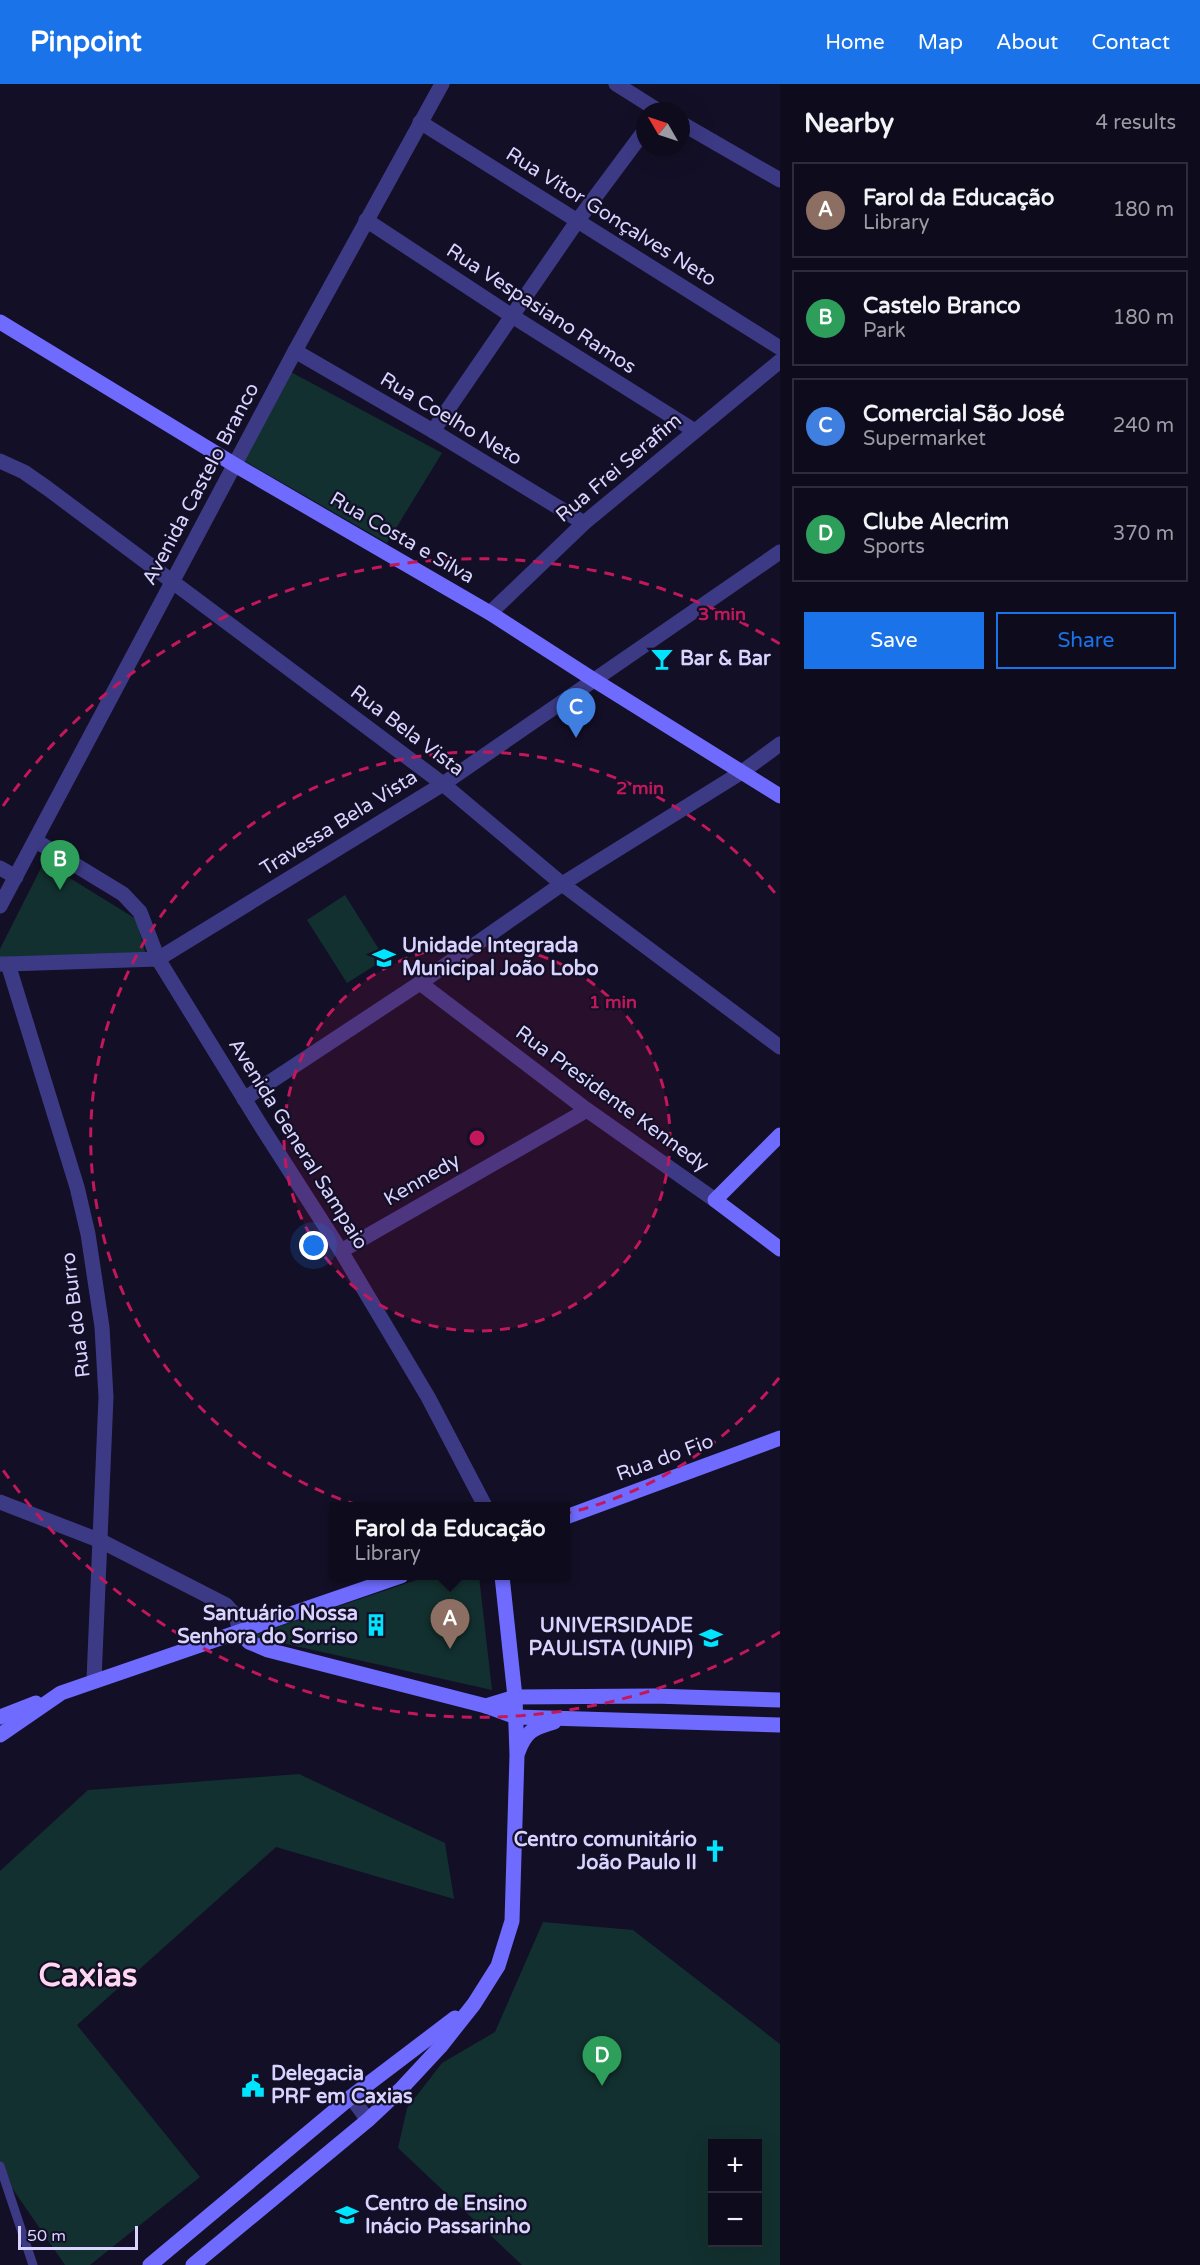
<!DOCTYPE html>
<meta charset="utf-8">
<style>
body{margin:0;font-family:"Varela Round",sans-serif;background:#1c1929;color:#f1f3f6}
.controls{position:absolute;right:18px;bottom:18px;display:grid;overflow:hidden;border-radius:0px;box-shadow:0 6px 24px #0002}
.controls button{width:54px;height:54px;display:grid;place-items:center;padding:0;border:0;border-bottom:2px solid #2e2b3b;background:#0e0b1c;color:#f1f3f6;font:30px sans-serif}
.compass{position:absolute;left:636px;top:18px;width:54px;height:54px;border-radius:50%;background:#0e0b1c;box-shadow:0 6px 24px #0002;rotate:309deg}
.scale{position:absolute;left:18px;bottom:15px;width:120px;box-sizing:border-box;padding-left:6px;border:3px solid #d9d4ff;border-top:0;font-size:16px;line-height:21px;white-space:nowrap;color:#d9d4ff;-webkit-text-stroke:4px #130f26;paint-order:stroke}
.you{position:absolute;left:314px;top:1162px;width:21px;height:21px;margin:-15px;border:4px solid #fff;border-radius:50%;background:#1a73e8;box-shadow:0 0 0 9px #1a73e833}
.badge{display:grid;place-items:center;width:39px;height:39px;border-radius:50%;background:#1a73e8;color:#fff;font-size:20px;font-weight:700}
.pin{position:absolute;translate:-50% -50px;filter:drop-shadow(0 2px 3px #0008)}
.pin::after{content:'';position:absolute;top:32px;width:21px;height:18px;background:inherit;clip-path:polygon(0 0,100% 0,50% 100%)}
.popup{position:absolute;left:330px;top:1418px;width:240px;height:78px;box-sizing:border-box;display:grid;place-content:center;border-radius:0px;background:#0e0b1c;filter:drop-shadow(0 2px 4px #0005);font-size:20px;white-space:nowrap;color:#9b9ba3}
.popup b{font-size:22px;color:#f1f3f6}
.popup::after{content:'';position:absolute;left:50%;top:100%;margin-left:-12px;border:12px solid transparent;border-top-color:#0e0b1c}
.list{margin:0;padding:0;list-style:none}
h2{display:flex;justify-content:space-between;align-items:center;height:78px;margin:0;padding:0 24px;font-size:26px}
h2 small{font-size:20px;font-weight:400;color:#9b9ba3}
.list li{display:grid;grid-template-columns:39px 1fr auto;gap:18px;align-items:center;box-sizing:border-box;height:96px;margin:0 12px 12px;padding:0 12px;border:2px solid #2e2b3b;border-radius:0px}
.list b{display:block;font-size:22px;white-space:nowrap}
.list p{margin:0;font-size:20px;white-space:nowrap;color:#9b9ba3}
.list em{font-size:20px;font-style:normal;color:#9b9ba3}
.actions{display:flex;gap:12px;padding:18px 24px}
.actions a{flex:1;padding:14px 0;border:2px solid #1a73e8;border-radius:0px;text-align:center;font-size:21px;color:#1a73e8}
.actions .main{background:#1a73e8;color:#fff}
.map{position:relative;flex:none;width:780px;height:2181px;overflow:hidden}
header{display:flex;align-items:center;gap:36px;box-sizing:border-box;height:84px;padding:0 30px;background:#1a73e8;color:#fff}
header strong{font-size:28px}
nav{display:flex;gap:33px;margin-inline-start:auto;font-size:21px}
main{display:flex}
aside{flex:1;background:#0e0b1c}
.map>svg:first-child{display:block}
.green{fill:#12302f;fill-rule:evenodd}
.lines{fill:none;stroke-linecap:round;stroke-linejoin:round}
.lane{stroke:#3d3a85;stroke-width:9}
.street{stroke:#3d3a85;stroke-width:15}
.secondary{stroke:#6f6bff;stroke-width:15}
.ring{fill:none;stroke:#c2185b;stroke-width:3;stroke-dasharray:10 8}
.labels{text-anchor:middle;dominant-baseline:central;stroke-width:4.5;stroke-linejoin:round;paint-order:stroke}
.street-label{font-size:20px;fill:#d9d4ff;stroke:#130f26}
.poi-label{font-size:20px;font-weight:bold;fill:#d9d4ff;stroke:#130f26;text-anchor:start}
.town-label{font-size:32px;font-weight:bold;fill:#ffd6f0;stroke:#130f26}
.centre{fill:#c2185b;stroke:#130f26;stroke-width:3}
.ring-label{font-size:18px;text-anchor:middle;font-weight:bold;fill:#c2185b;stroke:#130f26;stroke-width:4.5;stroke-linejoin:round;paint-order:stroke}
</style>
<header>
<strong>Pinpoint</strong>
<nav><a>Home</a><a>Map</a><a>About</a><a>Contact</a></nav>
</header>
<main>
<div class="map">
<svg width="780" height="2181" viewBox="0 0 780 2181">
<rect width="100%" height="100%" fill="#130f26"/>
<g class="green">
<polygon points="289,287 442,369 387,459 241,375"/>
<polygon points="44,778 136,835 147,875 0,875 0,865"/>
<polygon points="345,811 385,875 347,899 307,836"/>
<polygon points="428,1492 479,1492 492,1606 251,1552"/>
<polygon points="299,1690 445,1759 454,1815 276,1763 77,1941 200,2093 90,2181 65,2181 10,2101 0,2096 0,1787 88,1706"/>
<path d="M543 1838 633 1846 780 1960V2181H522L398 2064 407 2024 442 1979 495 1948ZM712 2060H758V2158H712Z"/>
</g>
<g class="lines">
<polyline class="lane" points="0,2082 33,2181"/>
<g class="street">
<polyline points="616,0 659,27"/>
<polyline points="420,38 780,264"/>
<polyline points="681,39 780,96"/>
<polyline points="366,136 512,232 695,347"/>
<polyline points="295,267 433,347 584,439"/>
<polyline points="433,347 578,136 645,46"/>
<polyline points="0,377 24,388 47,404 443,700 562,800 780,963"/>
<polyline points="490,529 584,439 780,277"/>
<polyline points="36,757 123,810 140,828 158,875 261,1042 341,1167 428,1313 485,1422"/>
<polyline points="0,784 16,793"/>
<polyline points="0,822 295,267 442,0"/>
<polyline points="0,880 8,880 77,1103 88,1150 102,1243 106,1313 94,1596"/>
<polyline points="8,880 158,875 443,700 780,468"/>
<polyline points="420,899 587,1026 715,1116"/>
<polyline points="244,1015 420,899 562,800 742,688 780,660"/>
<polyline points="341,1167 587,1026"/>
<polyline points="0,1418 101,1457 226,1521 236,1532 240,1548"/>
<polyline points="351,2013 368,2036"/>
</g>
<g class="secondary">
<polyline points="0,238 235,381 490,529 594,596 780,712"/>
<polyline points="780,1051 715,1116 780,1165"/>
<polyline points="566,1433 780,1354"/>
<polyline points="240,1548 249,1558 268,1566 486,1622 516,1633 780,1641"/>
<polyline points="486,1622 515,1613 654,1612 780,1616"/>
<polyline points="0,1633 36,1619"/>
<polyline points="0,1651 61,1609 401,1492"/>
<path d="M518 1668C526 1647 533 1644 554 1638"/>
<polyline points="150,2181 351,2013 455,1934"/>
<polyline points="193,2181 368,2036 400,2006 440,1963 474,1920 498,1882 512,1837 517,1671 515,1613 502,1492"/>
</g>
</g>
<circle cx="477" cy="1054" r="193" fill="#c2185b" fill-opacity=".12"/>
<g class="ring">
<circle cx="477" cy="1054" r="193"/>
<path d="M779 1294A386 386 0 1 1 779 814"/>
<path d="M780 1548A579 579 0 0 1 3 1386M3 722A579 579 0 0 1 780 560"/>
</g>
<defs>
<g id="bar-bare" transform="scale(1.8)"><path d="M-6-5H6L.8 .8V4.5H3.5V6h-7V4.5H-.8V.8Z" fill="#00e5ff" stroke="#130f26" stroke-width="2.5" paint-order="stroke"/></g>
<g id="school-bare" transform="scale(1.8)"><path d="M0-5L7-2L0 1L-7-2ZM-4 1L0 2.5L4 1V4Q0 6-4 4Z" fill="#00e5ff" stroke="#130f26" stroke-width="2.5" paint-order="stroke"/></g>
<g id="building-bare" transform="scale(1.8)"><path d="M-4-6H4V6H1V3H-1V6H-4ZM-2.5-4.3h1.7v1.8h-1.7ZM.8-4.3h1.7v1.8H.8ZM-2.5-1h1.7V.8h-1.7ZM.8-1h1.7V.8H.8Z" fill="#00e5ff" stroke="#130f26" stroke-width="2.5" paint-order="stroke"/></g>
<g id="university-bare" transform="scale(1.8)"><path d="M0-5L7-2L0 1L-7-2ZM-4 1L0 2.5L4 1V4Q0 6-4 4Z" fill="#00e5ff" stroke="#130f26" stroke-width="2.5" paint-order="stroke"/></g>
<g id="church-bare" transform="scale(1.8)"><path d="M-1.2-6h2.4v3.5h3.3v2.4h-3.3V6h-2.4V-.1h-3.3v-2.4h3.3Z" fill="#00e5ff" stroke="#130f26" stroke-width="2.5" paint-order="stroke"/></g>
<g id="civic-bare" transform="scale(1.8)"><path d="M-.6-6.5H3V-4.5H.6V-3L4-1V1h2V6H-6V1h2V-1L-.6-3ZM-1.2 2.5V6h2.4V2.5Z" fill="#00e5ff" stroke="#130f26" stroke-width="2.5" paint-order="stroke"/></g>
</defs>
<g fill-rule="evenodd">
<use href="#bar-bare" x="662" y="575"/>
<use href="#school-bare" x="384" y="874"/>
<use href="#building-bare" x="376" y="1541"/>
<use href="#university-bare" x="711" y="1554"/>
<use href="#church-bare" x="715" y="1767"/>
<use href="#civic-bare" x="253" y="2002"/>
<use href="#school-bare" x="347" y="2131"/>
</g>
<g class="labels">
<g class="street-label">
<text transform="translate(611 133) rotate(32)">Rua Vitor Gonçalves Neto</text>
<text transform="translate(541 225) rotate(33)">Rua Vespasiano Ramos</text>
<text transform="translate(451 335) rotate(31)">Rua Coelho Neto</text>
<text transform="translate(619 384) rotate(-40)">Rua Frei Serafim</text>
<text transform="translate(201 400) rotate(-62)">Avenida Castelo Branco</text>
<text transform="translate(402 454) rotate(30)">Rua Costa e Silva</text>
<text transform="translate(407 647) rotate(37)">Rua Bela Vista</text>
<text transform="translate(339 739) rotate(-32)">Travessa Bela Vista</text>
<text transform="translate(612 1015) rotate(36)">Rua Presidente Kennedy</text>
<text transform="translate(298 1060) rotate(58)">Avenida General Sampaio</text>
<text transform="translate(422 1096) rotate(-30)">Kennedy</text>
<text transform="translate(76 1231) rotate(-97)">Rua do Burro</text>
<text transform="translate(665 1374) rotate(-20)">Rua do Fio</text>
</g>
<g class="poi-label">
<text x="680" y="575">Bar &amp; Bar</text>
<text x="402" y="862">Unidade Integrada<tspan x="402" dy="23">Municipal João Lobo</tspan></text>
<text x="358" y="1530" text-anchor="end">Santuário Nossa<tspan x="358" dy="23">Senhora do Sorriso</tspan></text>
<text x="693" y="1542" text-anchor="end">UNIVERSIDADE<tspan x="693" dy="23">PAULISTA (UNIP)</tspan></text>
<text x="697" y="1756" text-anchor="end">Centro comunitário<tspan x="697" dy="23">João Paulo II</tspan></text>
<text x="271" y="1990">Delegacia<tspan x="271" dy="23">PRF em Caxias</tspan></text>
<text x="365" y="2120">Centro de Ensino<tspan x="365" dy="23">Inácio Passarinho</tspan></text>
</g>
<g class="town-label">
<text x="88" y="1892">Caxias</text>
</g>
</g>
<circle cx="477" cy="1054" r="9" class="centre"/>
<g class="ring-label">
<text x="722" y="536">3 min</text>
<text x="640" y="710">2 min</text>
<text x="613" y="924">1 min</text>
</g>
</svg>
<div class="controls">
<button>+</button>
<button>−</button>
</div>
<svg class="compass" viewBox="-18 -18 36 36"><path d="M0-13l5 13h-10z" fill="#e53935"/><path d="M0 13l5-13h-10z" fill="#9b9ba3"/></svg>
<div class="scale">50 m</div>
<div class="you"></div>
<div class="pin badge" style="left:450px;top:1565px;background:#8d6e63">A</div>
<div class="popup"><b>Farol da Educação</b>Library</div>
<div class="pin badge" style="left:60px;top:806px;background:#2e9e5b">B</div>
<div class="pin badge" style="left:576px;top:654px;background:#3f7fe0">C</div>
<div class="pin badge" style="left:602px;top:2002px;background:#2e9e5b">D</div>
</div>
<aside>
<h2>Nearby<small>4 results</small></h2>
<ul class="list">
<li><span class="badge" style="background:#8d6e63">A</span><div><b>Farol da Educação</b><p>Library</p></div><em>180 m</em></li>
<li><span class="badge" style="background:#2e9e5b">B</span><div><b>Castelo Branco</b><p>Park</p></div><em>180 m</em></li>
<li><span class="badge" style="background:#3f7fe0">C</span><div><b>Comercial São José</b><p>Supermarket</p></div><em>240 m</em></li>
<li><span class="badge" style="background:#2e9e5b">D</span><div><b>Clube Alecrim</b><p>Sports</p></div><em>370 m</em></li>
</ul>
<div class="actions"><a class="main">Save</a><a>Share</a></div>
</aside>
</main>
